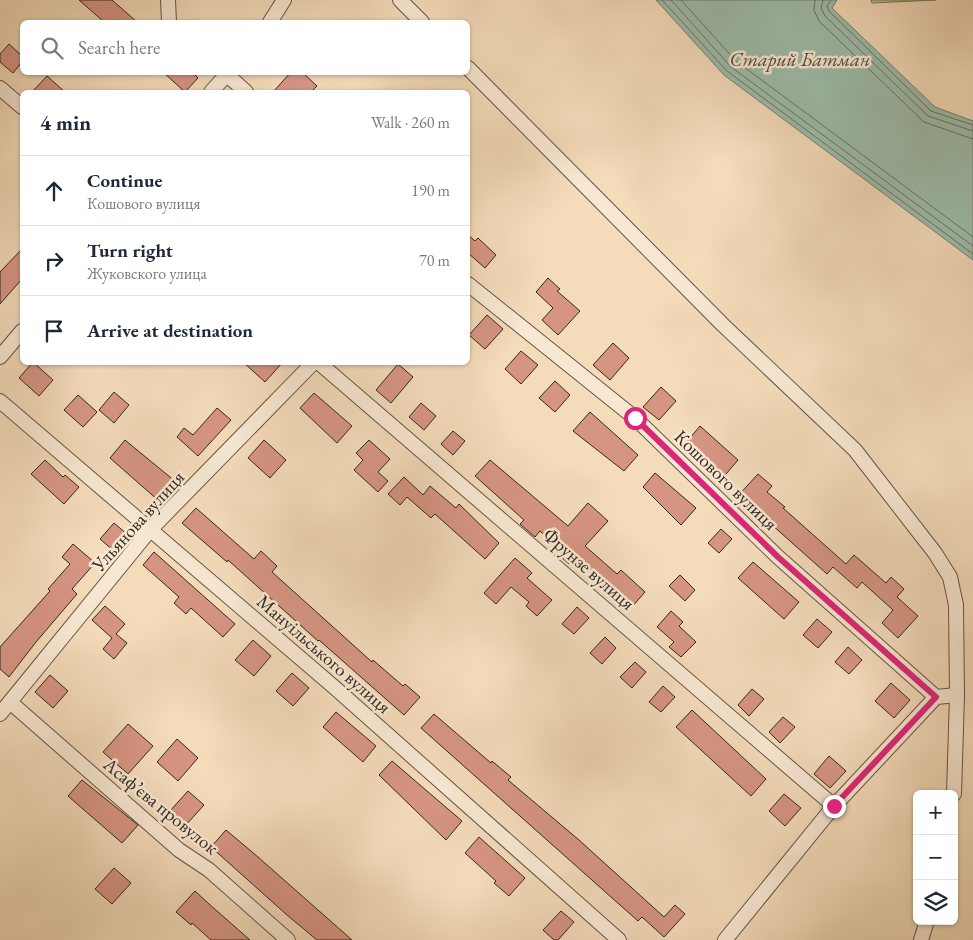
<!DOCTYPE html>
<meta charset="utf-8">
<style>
body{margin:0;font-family:"EB Garamond",serif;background:#f6f6f7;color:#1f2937}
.controls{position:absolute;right:15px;bottom:15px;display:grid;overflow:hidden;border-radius:8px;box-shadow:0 1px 4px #0004}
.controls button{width:45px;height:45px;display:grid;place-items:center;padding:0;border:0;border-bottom:1px solid #e0e1e3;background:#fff;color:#1f2937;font:25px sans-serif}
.stop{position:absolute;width:15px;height:15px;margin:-11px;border:4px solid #db2777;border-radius:50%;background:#fff}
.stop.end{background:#db2777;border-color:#fff;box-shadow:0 1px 5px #0008}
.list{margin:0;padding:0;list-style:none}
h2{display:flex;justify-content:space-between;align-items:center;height:65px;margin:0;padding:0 20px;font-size:21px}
h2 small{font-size:16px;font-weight:400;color:#747a83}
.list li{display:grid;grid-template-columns:32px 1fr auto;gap:15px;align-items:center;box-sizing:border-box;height:70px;padding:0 20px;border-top:1px solid #e0e1e3}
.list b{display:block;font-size:19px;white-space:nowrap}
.list p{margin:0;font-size:16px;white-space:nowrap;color:#747a83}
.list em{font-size:16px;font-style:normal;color:#747a83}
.icon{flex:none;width:28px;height:28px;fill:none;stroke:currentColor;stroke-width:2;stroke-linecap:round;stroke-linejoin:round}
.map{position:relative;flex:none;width:973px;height:940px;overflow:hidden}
.search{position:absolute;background:#fff;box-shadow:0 1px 4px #0004;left:20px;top:20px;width:450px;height:55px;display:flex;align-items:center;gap:12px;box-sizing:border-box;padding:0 18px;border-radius:8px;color:#747a83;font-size:19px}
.panel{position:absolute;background:#fff;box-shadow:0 1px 4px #0004;left:20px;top:90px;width:450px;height:275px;border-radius:8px}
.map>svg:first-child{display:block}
.green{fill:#b9c192;stroke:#76745a}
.water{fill:#9dbcaa;stroke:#738074}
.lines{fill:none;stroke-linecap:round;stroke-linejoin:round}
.shore{stroke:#687266;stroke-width:1}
.building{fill:#d69583;stroke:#342722}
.minor-casing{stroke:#645448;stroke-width:16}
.minor{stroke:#f8e8d2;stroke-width:14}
.route{stroke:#db2777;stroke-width:6}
.labels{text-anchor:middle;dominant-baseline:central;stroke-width:5;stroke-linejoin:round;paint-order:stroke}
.street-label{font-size:19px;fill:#342722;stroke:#f8e8d2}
.water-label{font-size:20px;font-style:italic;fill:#4e4c44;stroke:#f8e8d2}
</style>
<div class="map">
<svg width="973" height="940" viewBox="0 0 973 940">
<rect width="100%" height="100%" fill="#f4dbba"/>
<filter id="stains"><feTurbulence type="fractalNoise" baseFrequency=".004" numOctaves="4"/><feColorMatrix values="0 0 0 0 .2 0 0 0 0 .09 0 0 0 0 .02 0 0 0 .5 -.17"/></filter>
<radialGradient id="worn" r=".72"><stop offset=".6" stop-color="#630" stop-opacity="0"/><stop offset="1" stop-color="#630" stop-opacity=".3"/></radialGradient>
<polygon class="green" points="871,0 936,0 872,3"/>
<polygon class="water" points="656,0 837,0 832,8 935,107 973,121 973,260 724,75"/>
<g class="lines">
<g class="shore">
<polyline points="662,0 727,71 973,254"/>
<polyline points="671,0 731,67 973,246"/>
<polyline points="681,0 736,61 973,237"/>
<polyline points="815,0 814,10 819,21 924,122 973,139"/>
<polyline points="823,0 821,8 825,16 928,116 973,131"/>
<polyline points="831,0 827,6 829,11 931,111 973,125"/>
</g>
</g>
<g class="building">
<polygon points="79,0 112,0 137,22 104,22"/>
<polygon points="9,44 22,56 22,62 13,73 0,62 0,54"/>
<polygon points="163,72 192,72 198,78 185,92"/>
<polygon points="291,72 302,72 317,86 311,92 273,92"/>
<polygon points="47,76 65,92 32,92"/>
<polygon points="468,235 475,241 478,238 496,255 485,268 468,253"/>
<polygon points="22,249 22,279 0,304 0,272"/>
<polygon points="548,278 560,289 557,291 580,311 558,335 542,320 553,308 536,292"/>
<polygon points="487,315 503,329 485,349 469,335"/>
<polygon points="613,343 629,358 610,380 593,365"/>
<polygon points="521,351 538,365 521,384 505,369"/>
<polygon points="33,362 53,380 39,396 19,378"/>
<polygon points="243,362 283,362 265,382"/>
<polygon points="398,364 413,377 391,403 376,390"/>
<polygon points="555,381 570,395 555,412 539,398"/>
<polygon points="661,387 676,401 659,420 643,407"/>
<polygon points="114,392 129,405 114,423 99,410"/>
<polygon points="314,393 352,426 337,443 300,408"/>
<polygon points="78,395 97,412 83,427 64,410"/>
<polygon points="421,403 436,416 424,430 409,417"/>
<polygon points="217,408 231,420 198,456 177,437 184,428 193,435"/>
<polygon points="590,412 638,455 624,471 573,431"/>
<polygon points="700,426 738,460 720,481 709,471 712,467 685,444"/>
<polygon points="453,431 465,441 453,455 441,444"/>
<polygon points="125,440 176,482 159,501 110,458"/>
<polygon points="264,440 286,460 270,478 248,458"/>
<polygon points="369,440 390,459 378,472 388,481 378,492 354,470 363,460 356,453"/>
<polygon points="45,460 63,477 65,475 79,487 64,504 31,474"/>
<polygon points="490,460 568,526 588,503 608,521 585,546 617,574 621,570 645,592 631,608 589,568 586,571 573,560 569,564 559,555 563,551 540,531 535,537 520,524 524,520 475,476"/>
<polygon points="655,473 696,508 681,525 643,487"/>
<polygon points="758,474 772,486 767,492 785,507 783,508 846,564 854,555 886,583 891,577 904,589 897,597 918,616 898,638 882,623 893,610 862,582 857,588 833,567 827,574 753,508 751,510 737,497"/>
<polygon points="404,477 423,495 430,486 456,508 459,504 499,543 485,559 435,514 431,518 407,497 400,505 388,494"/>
<polygon points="196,508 254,559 261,551 277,566 272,572 372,662 373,660 403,686 405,684 420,697 404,715 319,640 318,641 228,560 227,562 182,523"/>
<polygon points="114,523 128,535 114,551 100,539"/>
<polygon points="721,529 732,539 719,553 708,543"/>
<polygon points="73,544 95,563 72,589 77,594 36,642 9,677 0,669 0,647 50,591 48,589 70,564 62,557"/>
<polygon points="154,552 235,624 223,637 191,608 186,614 174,603 179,597 143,565"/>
<polygon points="515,558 532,573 527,578 552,600 537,616 526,606 529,602 511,587 496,604 484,593"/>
<polygon points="753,562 799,602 784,619 738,578"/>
<polygon points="680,575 695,590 685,601 669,586"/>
<polygon points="105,606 125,624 116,634 127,643 114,659 103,649 112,638 92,620"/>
<polygon points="577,607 589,618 574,634 562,624"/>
<polygon points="671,611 683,622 679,626 696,642 681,657 669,647 674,642 657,627"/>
<polygon points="817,619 832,632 818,648 803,635"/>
<polygon points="605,637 616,648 602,664 590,653"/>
<polygon points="253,640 271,656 254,676 235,660"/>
<polygon points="848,647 862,660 849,674 835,662"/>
<polygon points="635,662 646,672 632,688 620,677"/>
<polygon points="292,673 309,688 293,706 276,691"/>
<polygon points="50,675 68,691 53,708 35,692"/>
<polygon points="891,683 910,700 894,718 875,701"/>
<polygon points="663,686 675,697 661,712 649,702"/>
<polygon points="752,689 764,699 749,716 738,705"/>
<polygon points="692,710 766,779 751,796 676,727"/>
<polygon points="336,712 376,746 363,762 323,727"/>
<polygon points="434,714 491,763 492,761 511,777 508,780 579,840 664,917 675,905 685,914 664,937 642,917 638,921 421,728"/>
<polygon points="783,717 795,727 780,743 769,732"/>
<polygon points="128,724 153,746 128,774 103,752"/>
<polygon points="177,739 198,758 178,781 157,762"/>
<polygon points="829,756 846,771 830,788 814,774"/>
<polygon points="392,761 462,821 446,840 379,775"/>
<polygon points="82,780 138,825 122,843 68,796"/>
<polygon points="188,791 204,805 185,826 169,812"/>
<polygon points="784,794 801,808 785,826 769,811"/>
<polygon points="226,830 258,857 352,940 317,940 287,915 211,847"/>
<polygon points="479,837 525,878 509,896 494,883 496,881 465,853"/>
<polygon points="114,868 131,883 112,904 95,889"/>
<polygon points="195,891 209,904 250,940 211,940 192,923 191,925 176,912"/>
<polygon points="561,911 574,922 558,940 554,940 543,930"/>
</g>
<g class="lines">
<g class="minor-casing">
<g id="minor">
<polyline points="168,0 169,22"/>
<polyline points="400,0 422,22"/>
<polyline points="270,22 284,0"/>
<polyline points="468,68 723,325 855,450 935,553 950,577 956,605 957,695 954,794"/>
<polyline points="224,72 246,92"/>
<polyline points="0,88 22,107"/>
<polyline points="211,92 229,72"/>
<polyline points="468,284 635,418 778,557 936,697 957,695"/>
<polyline points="0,357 22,331"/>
<polyline points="318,362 834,806"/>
<polyline points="0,401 334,687 619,940"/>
<polyline points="10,702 179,850 209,870 288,940"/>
<polyline points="0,714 150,530 314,362"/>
<polyline points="725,940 834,806 936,697"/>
<polyline points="921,940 927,921"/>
</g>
</g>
<use href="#minor" class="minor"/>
</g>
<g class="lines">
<polyline class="route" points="635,418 778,557 936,697 834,806"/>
</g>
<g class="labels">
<g class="street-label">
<text transform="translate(726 480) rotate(44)">Кошового вулиця</text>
<text transform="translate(138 521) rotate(-48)">Ульянова вулиця</text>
<text transform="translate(589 569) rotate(41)">Фрунзе вулиця</text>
<text transform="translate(324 654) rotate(41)">Мануільського вулиця</text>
<text transform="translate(161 806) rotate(39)">Асаф’єва провулок</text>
</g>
<g class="water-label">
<text x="800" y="59">Старий Батман</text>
</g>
</g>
<rect width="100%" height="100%" filter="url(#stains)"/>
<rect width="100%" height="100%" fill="url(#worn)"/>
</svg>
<div class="controls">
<button>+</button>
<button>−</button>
<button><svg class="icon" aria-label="layers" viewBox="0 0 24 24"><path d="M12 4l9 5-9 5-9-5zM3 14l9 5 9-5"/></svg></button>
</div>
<div class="stop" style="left:635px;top:418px"></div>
<div class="stop end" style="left:834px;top:806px"></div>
<div class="search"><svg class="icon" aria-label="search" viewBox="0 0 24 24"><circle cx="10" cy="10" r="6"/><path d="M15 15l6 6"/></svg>Search here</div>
<section class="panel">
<h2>4 min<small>Walk · 260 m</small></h2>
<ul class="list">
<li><svg class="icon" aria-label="ahead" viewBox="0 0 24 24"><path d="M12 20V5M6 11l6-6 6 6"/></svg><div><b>Continue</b><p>Кошового вулиця</p></div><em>190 m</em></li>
<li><svg class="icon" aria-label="right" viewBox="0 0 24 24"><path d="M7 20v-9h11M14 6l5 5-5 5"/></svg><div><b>Turn right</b><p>Жуковского улица</p></div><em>70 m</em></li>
<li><svg class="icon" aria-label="arrive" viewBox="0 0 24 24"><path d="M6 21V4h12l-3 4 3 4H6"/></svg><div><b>Arrive at destination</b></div></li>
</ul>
</section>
</div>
